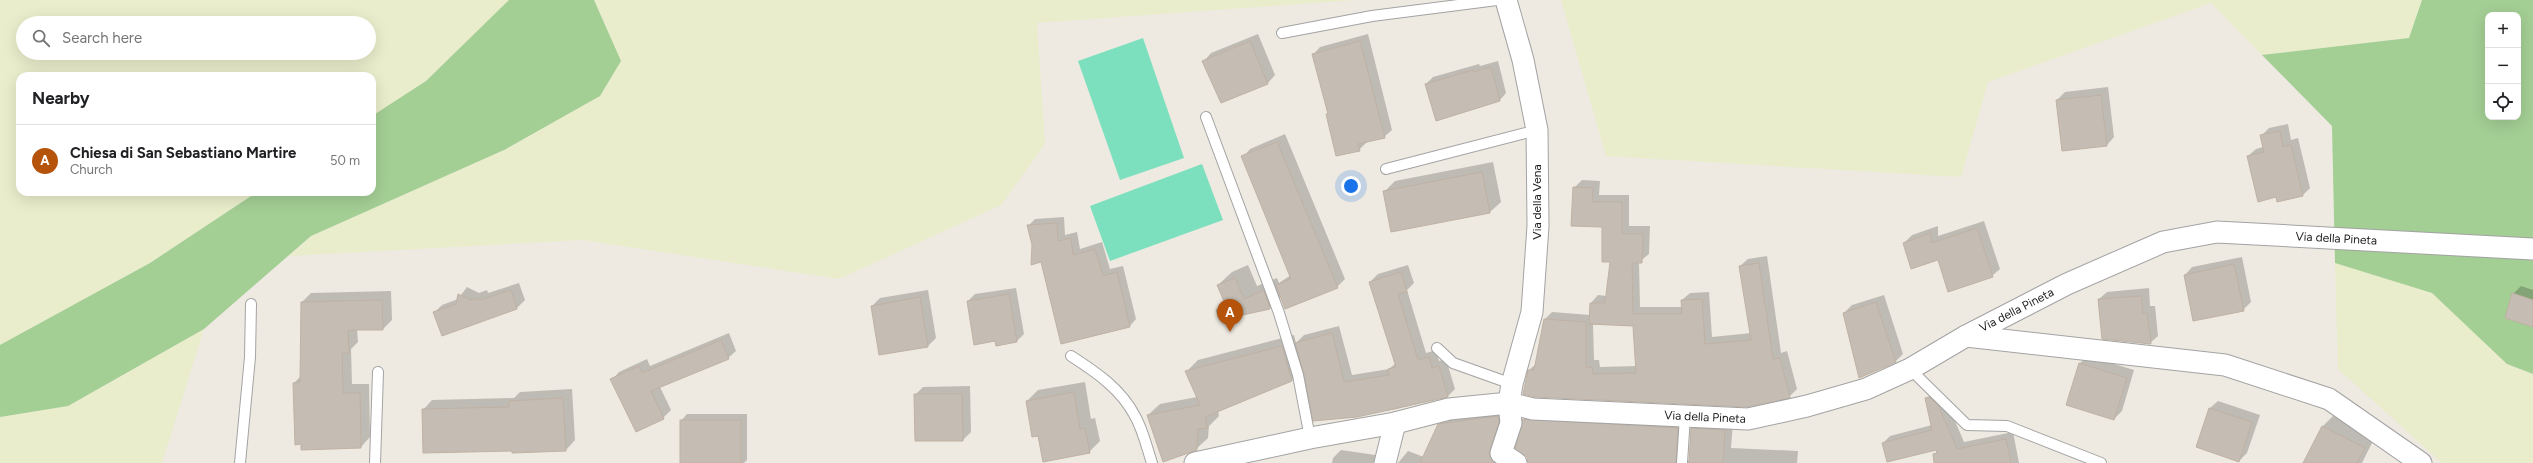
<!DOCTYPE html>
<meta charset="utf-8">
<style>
body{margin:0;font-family:Figtree,sans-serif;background:#f6f6f6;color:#202124}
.controls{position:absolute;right:12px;top:12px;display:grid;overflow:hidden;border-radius:8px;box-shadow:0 4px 16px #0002}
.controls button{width:36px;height:36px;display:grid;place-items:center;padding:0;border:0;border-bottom:1px solid #e0e0e0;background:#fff;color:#202124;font:20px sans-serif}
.you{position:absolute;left:1351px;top:186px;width:14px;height:14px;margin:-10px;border:3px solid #fff;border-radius:50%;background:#1a73e8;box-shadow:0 0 0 6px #1a73e833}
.badge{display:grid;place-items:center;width:26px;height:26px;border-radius:50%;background:#b45309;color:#fff;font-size:13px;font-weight:700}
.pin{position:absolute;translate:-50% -33px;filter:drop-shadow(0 1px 2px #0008)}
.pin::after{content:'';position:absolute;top:21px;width:14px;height:12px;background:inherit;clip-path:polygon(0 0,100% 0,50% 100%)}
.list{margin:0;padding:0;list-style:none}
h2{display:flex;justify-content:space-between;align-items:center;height:52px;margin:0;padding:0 16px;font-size:17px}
h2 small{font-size:13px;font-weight:400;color:#757577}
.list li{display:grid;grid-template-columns:26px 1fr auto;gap:12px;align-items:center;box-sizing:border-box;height:72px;padding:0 16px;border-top:1px solid #e0e0e0}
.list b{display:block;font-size:15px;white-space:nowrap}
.list p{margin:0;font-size:13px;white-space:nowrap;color:#757577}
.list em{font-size:13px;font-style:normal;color:#757577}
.icon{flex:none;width:22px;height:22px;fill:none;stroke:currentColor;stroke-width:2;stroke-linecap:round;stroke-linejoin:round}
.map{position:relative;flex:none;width:2533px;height:463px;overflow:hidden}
.search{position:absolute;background:#fff;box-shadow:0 4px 16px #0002;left:16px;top:16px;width:360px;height:44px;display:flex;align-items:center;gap:10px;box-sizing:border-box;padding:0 14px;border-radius:22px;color:#757577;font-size:15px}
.panel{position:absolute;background:#fff;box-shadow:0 4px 16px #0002;left:16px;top:72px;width:360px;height:124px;border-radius:12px}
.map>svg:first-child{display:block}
.farmland{fill:#e9edcb;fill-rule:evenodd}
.forest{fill:#a3ce94;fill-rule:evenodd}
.pitch{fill:#7ce0be}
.shadow{fill:#0003;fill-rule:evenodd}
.building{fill:#c5bdb4;stroke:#c0b1a3}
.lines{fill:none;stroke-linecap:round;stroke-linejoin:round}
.service-casing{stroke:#a3a3a3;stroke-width:12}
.minor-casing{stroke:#a3a3a3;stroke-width:23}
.service{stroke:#fff;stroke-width:10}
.minor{stroke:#fff;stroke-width:21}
.labels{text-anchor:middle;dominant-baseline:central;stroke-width:4;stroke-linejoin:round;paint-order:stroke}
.street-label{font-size:12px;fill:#1c1c1c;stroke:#fff}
</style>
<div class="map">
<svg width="2533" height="463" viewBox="0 0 2533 463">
<rect width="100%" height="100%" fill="#eeeae1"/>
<g class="farmland">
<path d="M0 0H509L426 81 372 116V76H20V192H257L150 263 0 345ZM23 23H369V53H23Z"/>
<polygon points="594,0 1356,0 1037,23 1045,144 1001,205 839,279 583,240 289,256 311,236 504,150 600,96 621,61"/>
<polygon points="1561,0 2422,0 2409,38 2262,55 2211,3 1988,82 1961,177 1606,156"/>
<polygon points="2335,263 2433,293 2507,364 2533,374 2533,463 2442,463 2338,369"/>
<polygon points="204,329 162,463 0,463 0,417 68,406"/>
</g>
<g class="forest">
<polygon points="509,0 594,0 621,61 600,96 504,150 311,236 204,329 68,406 0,417 0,345 150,263 257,192 372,192 372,116 426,81"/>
<path d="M2422 0H2533V374L2507 364 2432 293 2335 263 2332 126 2262 55 2409 38ZM2488 15H2518V117H2488Z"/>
</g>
<g class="pitch">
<polygon points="1143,38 1184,158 1120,180 1078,61"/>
<polygon points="1202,164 1223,220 1110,261 1090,206"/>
</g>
<g class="shadow">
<polygon points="1258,34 1275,75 1268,83 1221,102 1204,61 1211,53"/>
<polygon points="1368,34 1392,130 1384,137 1367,142 1359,150 1327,114 1329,113 1313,55 1320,47"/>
<polygon points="1498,61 1506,93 1500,100 1426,84 1433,77 1479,64 1480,66"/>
<polygon points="2108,87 2114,137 2107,145 2057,100 2065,92"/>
<polygon points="2288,124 2291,140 2298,138 2310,188 2303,195 2278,201 2277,196 2248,156 2256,149 2263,147 2261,136 2269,128"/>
<polygon points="1285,134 1345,279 1337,287 1281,297 1270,308 1220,319 1218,310 1226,303 1218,285 1232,272 1248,265 1257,286 1277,278 1279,283 1291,275 1243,157 1250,149"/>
<polygon points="1493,162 1501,202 1490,212 1384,192 1395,181"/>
<path d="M1582 180 1600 181 1599 195H1629V226H1650L1649 254 1639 262 1640 307H1682V300L1690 293 1709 292 1712 337 1751 333 1740 266 1748 259 1767 256 1781 353 1787 351 1797 389 1789 397 1529 370 1536 364 1545 319 1552 312 1590 315 1591 303 1598 295 1607 296 1611 261 1603 226 1574 188ZM1593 324 1634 325 1637 366 1600 367 1599 360H1594Z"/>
<polygon points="1064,217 1065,235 1077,232 1080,249 1102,242 1110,269 1123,266 1136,319 1130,326 1041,261 1033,245 1028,226 1035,219"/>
<polygon points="1984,221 2000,269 1992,276 1904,243 1912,235 1938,226 1938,236"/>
<polygon points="2242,257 2251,302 2243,310 2185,275 2192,267"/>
<polygon points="1408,265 1414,283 1407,290 1426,353 1436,350 1439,361 1446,359 1455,389 1448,396 1392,410 1314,420 1304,368 1292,380 1218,411 1219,416 1209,426 1208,438 1196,449 1148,415 1160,404 1197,397 1186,372 1198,360 1294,335 1296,343 1304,335 1339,326 1352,375 1389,369 1396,363 1370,282 1378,274"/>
<polygon points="519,283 525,300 517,308 442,334 434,313 442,305 458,299 467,287 479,293 487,290 488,293"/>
<polygon points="2521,286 2533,290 2533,326 2513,294"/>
<polygon points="1016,288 1024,334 1017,341 996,340 968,301 975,294"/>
<polygon points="2149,288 2150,306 2155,306 2158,336 2150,343 2099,299 2107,292"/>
<polygon points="928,290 936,338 928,346 880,354 872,306 880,298"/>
<polygon points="391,291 392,320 383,329 357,329 358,342 351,349 352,384 369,384 370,437 361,447 294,383 301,376 302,302 311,293"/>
<polygon points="1884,295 1903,354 1895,362 1844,313 1852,305"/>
<polygon points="729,333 736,351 728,358 660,387 671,410 663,418 612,380 619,372 647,359 650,366"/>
<polygon points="2088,356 2134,370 2122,411 2114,419 2080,363"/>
<polygon points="1085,382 1091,419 1095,418 1100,441 1089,452 1038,435 1033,436 1027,401 1038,390"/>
<polygon points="970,386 971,432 963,440 915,395 923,387"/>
<polygon points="572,389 575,440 566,450 423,410 432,400 514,398 520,392"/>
<polygon points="1933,392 1946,400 1964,442 2013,432 2019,463 1940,463 1937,448 1883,443 1890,436 1932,425 1926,399"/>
<polygon points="2218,401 2260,415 2247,453 2239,461 2210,408"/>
<polygon points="1506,408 1497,448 1517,463 1398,463 1408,451 1424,457 1439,425 1448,416"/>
<polygon points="1532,411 1686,420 1686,460 1690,461 1692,429 1700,420 1733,422 1731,448 1798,451 1797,463 1529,463 1524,419"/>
<polygon points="687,414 747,414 747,460 744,463 692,463 681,421"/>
<polygon points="2333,416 2375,437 2362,463 2305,463 2322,427"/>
<polygon points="1341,450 1382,456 1385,463 1332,463 1333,458"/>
</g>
<g class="building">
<polygon points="1250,41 1268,84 1221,103 1202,61"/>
<polygon points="1360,41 1385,138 1358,144 1360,151 1336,156 1326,114 1328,114 1312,54"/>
<polygon points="1491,67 1500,101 1436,121 1425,84 1473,70 1473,72"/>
<polygon points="2101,95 2107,146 2062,151 2056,100"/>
<polygon points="2280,131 2283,147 2291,145 2303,196 2277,202 2276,197 2258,202 2247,156 2264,152 2260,135"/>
<polygon points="1277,142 1338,288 1285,309 1276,285 1291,279 1241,156"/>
<polygon points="1482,172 1490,213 1391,232 1383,191"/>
<polygon points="1573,187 1593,188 1592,202 1622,202 1622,234 1643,234 1642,263 1632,263 1633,314 1682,314 1681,300 1702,299 1705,344 1751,340 1739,266 1759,263 1773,359 1780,358 1790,398 1747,407 1535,397 1523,394 1528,370 1534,370 1544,319 1586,322 1586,368 1592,367 1593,374 1636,373 1633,326 1589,324 1590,303 1605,303 1610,262 1602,262 1602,227 1571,226"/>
<polygon points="1057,223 1058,241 1071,238 1073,255 1095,249 1103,276 1117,272 1130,327 1061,344 1041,262 1031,265 1032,245 1027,225"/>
<polygon points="1977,228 1993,277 1948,292 1938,260 1911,269 1903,243 1931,233 1931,243"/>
<polygon points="2234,264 2244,311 2193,321 2184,275"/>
<polygon points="1401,272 1407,292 1398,294 1418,360 1429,357 1432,368 1439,366 1448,397 1357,417 1313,421 1304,374 1295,343 1332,333 1344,382 1389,375 1388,369 1396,367 1369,282"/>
<polygon points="1235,278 1244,299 1264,290 1270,309 1220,320 1216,310 1226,306 1217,285"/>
<polygon points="511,290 517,309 442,336 433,312 456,304 458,294 471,300 479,298 480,300"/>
<polygon points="2512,293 2533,300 2533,327 2505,318"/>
<polygon points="1009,294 1017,342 996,346 995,341 974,345 967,301"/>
<polygon points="2141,296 2143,314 2147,313 2151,344 2102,339 2098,299"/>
<polygon points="920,297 928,347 879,355 871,306"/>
<polygon points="382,300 383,330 348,330 349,353 342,353 343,393 360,393 361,448 301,450 301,444 295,445 293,383 300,382 301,302"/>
<polygon points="1876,302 1896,362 1859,378 1843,313"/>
<polygon points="721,340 729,359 651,391 664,419 636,432 610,379 639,366 642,373"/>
<polygon points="1282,346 1292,381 1205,417 1207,428 1198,429 1197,450 1163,462 1147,415 1200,405 1185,371"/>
<polygon points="2079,363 2127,378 2114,420 2066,405"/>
<polygon points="1074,392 1080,429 1085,428 1090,453 1043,462 1038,436 1032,437 1026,401"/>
<polygon points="914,394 962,394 963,441 915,441"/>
<polygon points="1929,397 1939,407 1957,449 2006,439 2011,463 1934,463 1933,454 1937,453 1936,450 1887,462 1882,443 1932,430 1925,398"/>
<polygon points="563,398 566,451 512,453 512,451 423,453 422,409 509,407 509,401"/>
<polygon points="2209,408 2252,422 2239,462 2196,447"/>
<polygon points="1498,416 1499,422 1490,450 1490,457 1494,463 1420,463 1438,424"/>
<polygon points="1523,419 1678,428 1676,463 1528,463 1527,457 1515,448"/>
<rect x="680" y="420" width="61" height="43"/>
<polygon points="2322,426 2365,448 2357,463 2303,463"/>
<polygon points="1691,428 1725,430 1723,463 1689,463"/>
</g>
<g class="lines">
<g class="service-casing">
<g id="service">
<polyline points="1282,33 1372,16 1497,0"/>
<polyline points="1206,117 1279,313 1298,375 1310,438"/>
<polyline points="1386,169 1537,130"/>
<polyline points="1437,348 1453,363 1512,384"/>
<path d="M1071 356C1096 372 1121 389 1135 416 1143 430 1147 448 1152 463"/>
<polyline points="1910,369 1967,425 2007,426 2101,463"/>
<polyline points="240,463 250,357 251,304"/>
<polyline points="375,463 378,372"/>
<polyline points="1682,463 1685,416"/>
</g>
</g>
<g class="minor-casing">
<g id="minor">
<polyline points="1506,0 1523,60 1537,130 1538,226 1532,312 1512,384 1509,403 1511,423 1501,453 1516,463"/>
<polyline points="1966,336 2225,365 2329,399 2421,463"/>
<path id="s1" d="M1195 463 1310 438 1395 423 1449 409 1509 403 1533 409 1748 419 1807 406 1866 389 1910 369 1966 336 2067 284 2163 242 2217 232 2533 249"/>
<polyline points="1385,463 1395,423"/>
</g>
</g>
<use href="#service" class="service"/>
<use href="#minor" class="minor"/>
</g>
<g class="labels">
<g class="street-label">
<text transform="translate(1537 202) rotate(-90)">Via della Vena</text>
<text stroke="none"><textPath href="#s1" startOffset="1188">Via della Pineta</textPath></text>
<text stroke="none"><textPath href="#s1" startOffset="852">Via della Pineta</textPath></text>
<text stroke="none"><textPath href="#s1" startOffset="517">Via della Pineta</textPath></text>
</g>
</g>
</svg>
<div class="controls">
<button>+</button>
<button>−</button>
<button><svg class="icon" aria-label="locate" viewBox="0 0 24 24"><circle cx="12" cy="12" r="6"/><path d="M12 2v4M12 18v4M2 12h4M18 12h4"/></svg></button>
</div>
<div class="you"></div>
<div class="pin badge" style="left:1230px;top:332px">A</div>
<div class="search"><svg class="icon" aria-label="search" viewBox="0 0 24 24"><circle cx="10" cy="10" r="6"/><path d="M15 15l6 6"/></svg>Search here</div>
<section class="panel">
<h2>Nearby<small></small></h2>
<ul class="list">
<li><span class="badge">A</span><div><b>Chiesa di San Sebastiano Martire</b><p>Church</p></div><em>50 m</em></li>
</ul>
</section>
</div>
